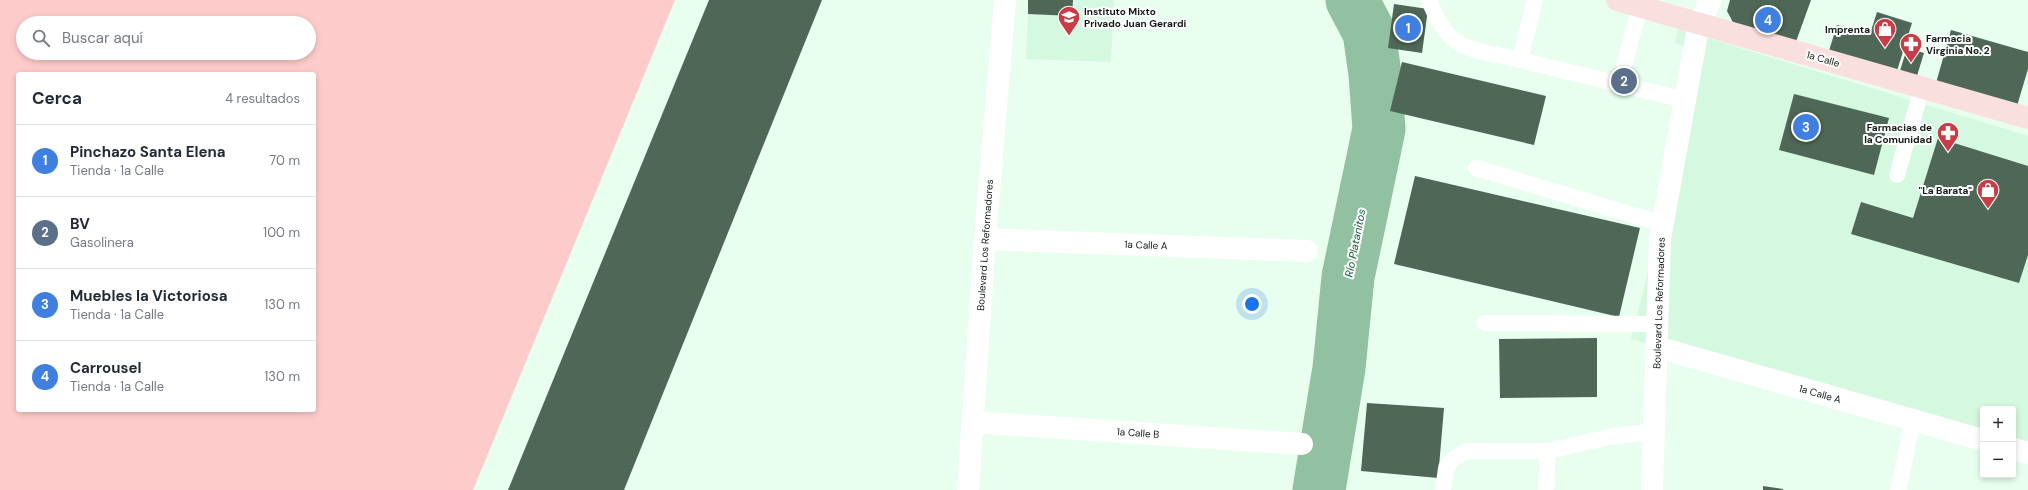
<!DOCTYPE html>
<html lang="es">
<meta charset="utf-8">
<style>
body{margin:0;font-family:"DM Sans",sans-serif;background:#f6f6f7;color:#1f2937}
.controls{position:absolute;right:12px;bottom:12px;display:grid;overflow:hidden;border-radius:4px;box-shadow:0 2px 6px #0003}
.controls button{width:36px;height:36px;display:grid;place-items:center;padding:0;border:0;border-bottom:1px solid #e0e1e3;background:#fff;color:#1f2937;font:20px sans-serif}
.you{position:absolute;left:1252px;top:304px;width:14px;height:14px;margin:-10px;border:3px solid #fff;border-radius:50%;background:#1a73e8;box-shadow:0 0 0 6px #1a73e833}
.badge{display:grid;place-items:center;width:26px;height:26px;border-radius:50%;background:#cb3b44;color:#fff;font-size:13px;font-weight:700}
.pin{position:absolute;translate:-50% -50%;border:2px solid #fff;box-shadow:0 1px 4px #0006}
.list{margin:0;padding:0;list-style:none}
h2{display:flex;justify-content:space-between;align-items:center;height:52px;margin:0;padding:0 16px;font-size:17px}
h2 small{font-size:13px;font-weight:400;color:#747a83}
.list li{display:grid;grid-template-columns:26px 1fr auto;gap:12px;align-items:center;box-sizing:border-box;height:72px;padding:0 16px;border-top:1px solid #e0e1e3}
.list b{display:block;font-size:15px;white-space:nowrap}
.list p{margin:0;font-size:13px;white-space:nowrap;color:#747a83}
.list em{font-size:13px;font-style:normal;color:#747a83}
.icon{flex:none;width:22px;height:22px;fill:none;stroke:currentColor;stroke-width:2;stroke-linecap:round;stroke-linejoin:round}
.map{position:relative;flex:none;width:2028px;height:490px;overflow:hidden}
.search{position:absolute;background:#fff;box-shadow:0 2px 6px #0003;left:16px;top:16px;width:300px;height:44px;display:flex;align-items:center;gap:10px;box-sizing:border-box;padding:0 14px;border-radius:22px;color:#747a83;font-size:15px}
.panel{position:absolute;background:#fff;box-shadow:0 2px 6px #0003;left:16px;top:72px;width:300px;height:340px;border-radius:4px}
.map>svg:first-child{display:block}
.built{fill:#d5f8e0}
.green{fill:#fdccca;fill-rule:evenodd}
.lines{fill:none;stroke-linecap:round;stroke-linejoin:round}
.river{stroke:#92c1a1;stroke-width:53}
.building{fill:#4f6757}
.service{stroke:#fff;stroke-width:16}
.minor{stroke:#fff;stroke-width:22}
.secondary{stroke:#fff;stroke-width:22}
.primary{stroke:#f9dfdd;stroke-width:22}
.labels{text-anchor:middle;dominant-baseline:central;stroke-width:4;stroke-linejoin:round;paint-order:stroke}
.poi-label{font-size:10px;font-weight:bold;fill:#111b15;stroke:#fff;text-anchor:end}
.street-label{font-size:10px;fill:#111b15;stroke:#fff}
.water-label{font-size:11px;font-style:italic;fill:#0f5d36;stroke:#fff}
</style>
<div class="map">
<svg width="2028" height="490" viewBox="0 0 2028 490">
<rect width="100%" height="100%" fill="#e8feee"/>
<g class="built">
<polygon points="1073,0 1114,0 1111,62 1026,59 1028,14 1072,16"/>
<polygon points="1678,29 2028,136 2028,454 2013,450 2013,409 1983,409 1983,441 1631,339 1703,53 1675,43"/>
</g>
<path class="green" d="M0 0H675L473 490H0ZM23 23H309V53H23ZM18 74H314V410H18Z"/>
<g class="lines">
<polyline class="river" points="1319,490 1339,368 1348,277 1379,129 1375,74 1369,32 1352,0"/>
</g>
<g class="building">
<polygon points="709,0 822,0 624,490 508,490"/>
<polygon points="1028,0 1073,0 1072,16 1028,14"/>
<polygon points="1730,0 1811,0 1793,50 1737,30 1727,11"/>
<polygon points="1394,4 1428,9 1422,53 1388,48"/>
<polygon points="1877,12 1912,23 1896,74 1828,54 1837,25 1870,34"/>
<polygon points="1951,30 2028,52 2028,69 2017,106 1936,83"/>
<polygon points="1907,48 1924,53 1916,79 1899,74"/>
<polygon points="1402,62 1546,96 1534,145 1390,111"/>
<polygon points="1794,94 1889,118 1874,175 1779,150"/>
<polygon points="1938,138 2028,166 2028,255 2019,283 1851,234 1861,202 1913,218"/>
<polygon points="1415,176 1640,228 1619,317 1394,264"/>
<polygon points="1597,338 1597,397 1500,398 1499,339"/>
<polygon points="1367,403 1444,408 1438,478 1361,471"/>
<polygon points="1763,486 1783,489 1783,490 1763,490"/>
</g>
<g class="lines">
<g class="service">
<path d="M1429 0C1449 53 1470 48 1520 60"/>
<polyline points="1535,0 1520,60 1685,100"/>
<polyline points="1619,85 1640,7"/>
<polyline points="1476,168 1663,224"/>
<polyline points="1897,175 1922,88"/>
<polyline points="1485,323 1657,324"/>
<polyline points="1443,490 1446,468 1453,459 1468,451 1548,451"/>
<polyline points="1546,490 1548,451 1610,437 1654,431"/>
<polyline points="1898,490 1913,421"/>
</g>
<g class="minor">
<polyline points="1699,23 1711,0"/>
<polyline points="985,239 1307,251"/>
<polyline points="1657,347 1983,440"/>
<polyline points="973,422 1302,444"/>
<polyline points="2013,449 2028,453"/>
</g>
<g class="secondary">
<polyline points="968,490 985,239 1005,0"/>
<polyline points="1652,490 1660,239 1699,23"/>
</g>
<polyline class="primary" points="1617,0 2028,118"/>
</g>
<defs>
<g id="school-pin" transform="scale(1.15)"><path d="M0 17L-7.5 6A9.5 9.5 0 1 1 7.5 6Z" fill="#cb3b44" stroke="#fff"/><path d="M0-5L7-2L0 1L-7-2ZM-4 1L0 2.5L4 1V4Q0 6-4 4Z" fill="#fff"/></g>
<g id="shop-pin" transform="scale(1.15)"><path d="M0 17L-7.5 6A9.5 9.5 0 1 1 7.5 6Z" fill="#cb3b44" stroke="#fff"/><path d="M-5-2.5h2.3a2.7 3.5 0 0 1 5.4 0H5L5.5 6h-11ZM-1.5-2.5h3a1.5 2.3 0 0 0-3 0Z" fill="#fff"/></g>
<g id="pharmacy-pin" transform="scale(1.15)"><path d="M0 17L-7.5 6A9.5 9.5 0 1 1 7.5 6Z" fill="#cb3b44" stroke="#fff"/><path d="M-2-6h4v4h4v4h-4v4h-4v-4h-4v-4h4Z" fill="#fff"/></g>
</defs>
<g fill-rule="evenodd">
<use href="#school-pin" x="1069" y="17"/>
<use href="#shop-pin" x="1885" y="29"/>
<use href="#pharmacy-pin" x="1911" y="44"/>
<use href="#pharmacy-pin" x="1948" y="133"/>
<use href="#shop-pin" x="1988" y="190"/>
</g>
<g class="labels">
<g class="poi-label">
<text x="1084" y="11" text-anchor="start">Instituto Mixto<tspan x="1084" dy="12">Privado Juan Gerardi</tspan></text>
<text x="1870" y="29">Imprenta</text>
<text x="1926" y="38" text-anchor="start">Farmacia<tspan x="1926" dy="12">Virginia No. 2</tspan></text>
<text x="1932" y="127">Farmacias de<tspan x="1932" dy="12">la Comunidad</tspan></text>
<text x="1972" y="190">"La Barata"</text>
</g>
<g class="street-label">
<text transform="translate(1823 59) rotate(16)">1a Calle</text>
<text transform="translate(985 245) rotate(-86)">Boulevard Los Reformadores</text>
<text transform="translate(1146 245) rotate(2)">1a Calle A</text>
<text transform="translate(1659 303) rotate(-88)">Boulevard Los Reformadores</text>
<text transform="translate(1820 394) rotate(16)">1a Calle A</text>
<text transform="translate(1138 433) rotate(4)">1a Calle B</text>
</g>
<g class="water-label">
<text transform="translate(1355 243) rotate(-79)">Río Platanitos</text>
</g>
</g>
</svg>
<div class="controls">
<button>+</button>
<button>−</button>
</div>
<div class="you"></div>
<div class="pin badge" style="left:1408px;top:28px;background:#3f7fe0">1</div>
<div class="pin badge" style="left:1624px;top:81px;background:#5c6f8a">2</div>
<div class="pin badge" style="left:1806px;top:127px;background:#3f7fe0">3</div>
<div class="pin badge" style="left:1768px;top:20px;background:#3f7fe0">4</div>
<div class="search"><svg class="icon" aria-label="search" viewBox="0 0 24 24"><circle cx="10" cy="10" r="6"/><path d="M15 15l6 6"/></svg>Buscar aquí</div>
<section class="panel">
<h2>Cerca<small>4 resultados</small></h2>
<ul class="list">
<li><span class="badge" style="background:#3f7fe0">1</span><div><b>Pinchazo Santa Elena</b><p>Tienda · 1a Calle</p></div><em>70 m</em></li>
<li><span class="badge" style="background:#5c6f8a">2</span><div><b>BV</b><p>Gasolinera</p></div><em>100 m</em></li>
<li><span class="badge" style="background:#3f7fe0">3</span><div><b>Muebles la Victoriosa</b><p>Tienda · 1a Calle</p></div><em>130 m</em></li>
<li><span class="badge" style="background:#3f7fe0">4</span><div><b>Carrousel</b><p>Tienda · 1a Calle</p></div><em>130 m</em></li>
</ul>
</section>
</div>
